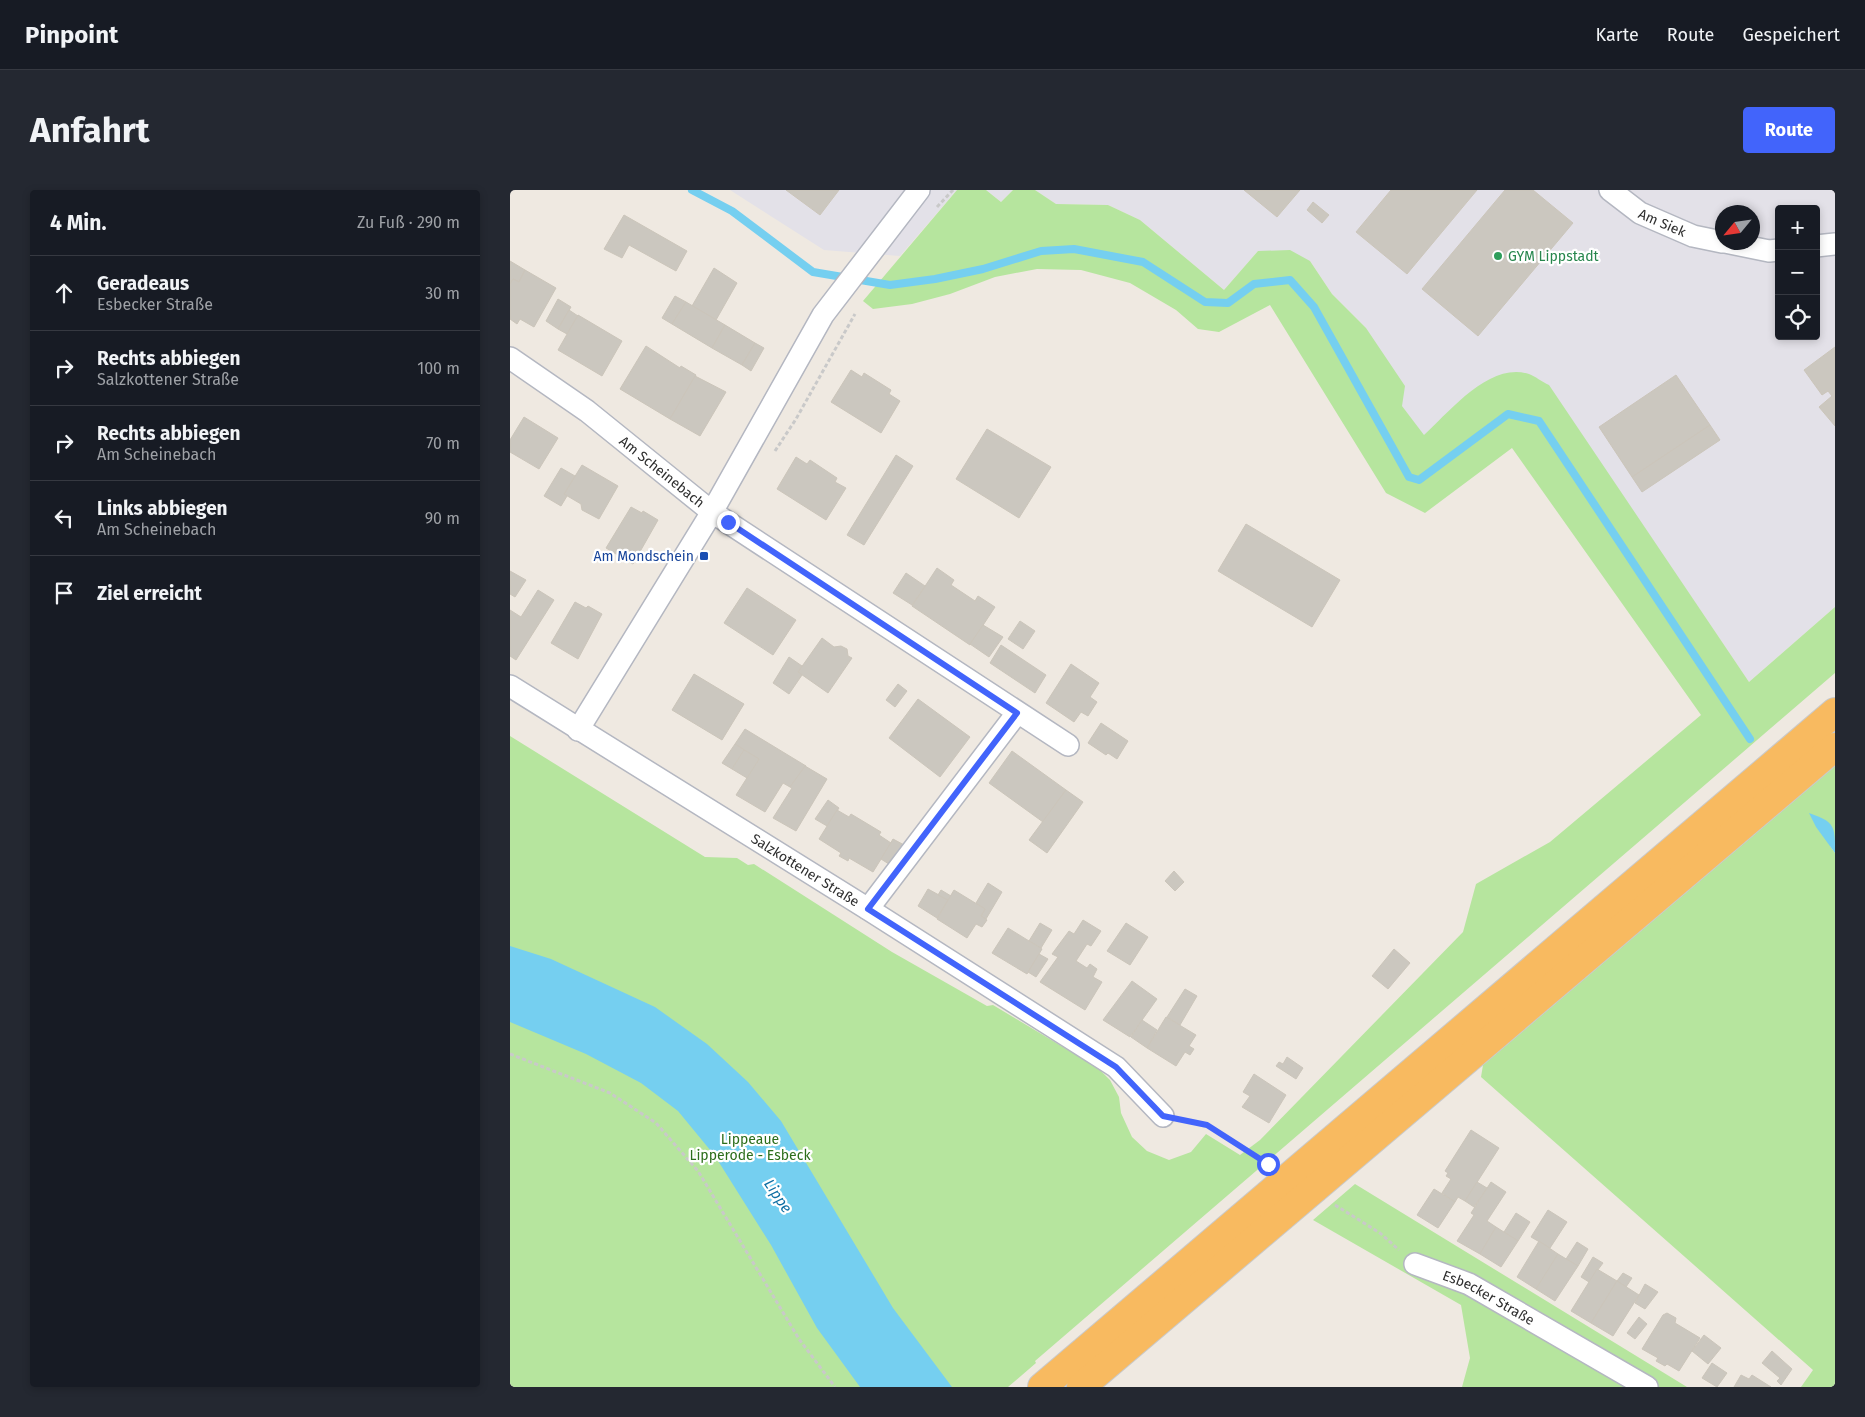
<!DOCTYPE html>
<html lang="de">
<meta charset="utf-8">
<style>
body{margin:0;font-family:"Fira Sans",sans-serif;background:#242831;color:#f1f3f6}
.controls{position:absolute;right:15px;top:15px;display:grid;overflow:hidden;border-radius:5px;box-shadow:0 2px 8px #0003}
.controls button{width:45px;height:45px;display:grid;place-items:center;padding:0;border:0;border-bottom:1px solid #363941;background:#171b24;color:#f1f3f6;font:25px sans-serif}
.compass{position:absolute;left:1205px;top:15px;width:45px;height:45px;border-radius:50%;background:#171b24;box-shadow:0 2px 8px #0003;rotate:241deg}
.stop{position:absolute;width:15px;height:15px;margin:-11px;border:4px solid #4264fb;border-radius:50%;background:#fff}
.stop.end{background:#4264fb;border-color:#fff;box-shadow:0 1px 5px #0008}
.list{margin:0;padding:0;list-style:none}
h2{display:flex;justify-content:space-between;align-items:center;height:65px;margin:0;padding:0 20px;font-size:21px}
h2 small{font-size:16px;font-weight:400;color:#9ea1a6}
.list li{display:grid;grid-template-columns:32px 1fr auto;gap:15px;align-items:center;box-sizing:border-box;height:75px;padding:0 20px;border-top:1px solid #363941}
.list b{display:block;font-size:19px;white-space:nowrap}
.list p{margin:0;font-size:16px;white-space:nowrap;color:#9ea1a6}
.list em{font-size:16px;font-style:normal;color:#9ea1a6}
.icon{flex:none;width:28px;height:28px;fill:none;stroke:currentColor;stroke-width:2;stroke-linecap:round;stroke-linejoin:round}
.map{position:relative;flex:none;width:1325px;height:1197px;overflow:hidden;border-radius:5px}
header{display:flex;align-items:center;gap:30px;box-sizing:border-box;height:70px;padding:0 25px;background:#171b24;border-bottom:1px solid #363941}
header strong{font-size:24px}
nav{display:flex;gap:28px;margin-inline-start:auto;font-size:18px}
.intro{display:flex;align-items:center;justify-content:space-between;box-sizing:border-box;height:120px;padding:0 30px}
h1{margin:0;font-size:35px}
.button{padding:12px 22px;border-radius:5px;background:#4264fb;color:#fff;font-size:18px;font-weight:700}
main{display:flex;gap:30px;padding:0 30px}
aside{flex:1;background:#171b24;border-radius:5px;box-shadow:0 2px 8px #0003}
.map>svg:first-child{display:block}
.industrial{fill:#e3e1e8;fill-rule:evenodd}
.green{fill:#b6e59e}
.water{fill:#75cff0}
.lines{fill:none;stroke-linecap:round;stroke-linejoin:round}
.stream{stroke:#75cff0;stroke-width:8}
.building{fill:#cbc7bf;stroke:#cbc5ba}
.minor-casing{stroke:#b4b7c1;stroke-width:24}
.trunk-casing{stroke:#c9c9c9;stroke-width:30}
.path{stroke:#c9c9c9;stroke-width:3;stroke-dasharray:4 2.5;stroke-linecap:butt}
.minor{stroke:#fff;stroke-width:21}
.trunk{stroke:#f8ba60;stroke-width:28}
.route{stroke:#4264fb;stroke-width:6}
.leisure-dot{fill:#2e9e5b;stroke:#fff;stroke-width:2}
.transit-dot{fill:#1a4fb4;stroke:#fff;stroke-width:2}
.labels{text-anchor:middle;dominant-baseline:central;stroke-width:4.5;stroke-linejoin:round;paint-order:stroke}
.street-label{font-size:14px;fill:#2e2e2e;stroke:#fff}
.leisure-label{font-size:14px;fill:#27864d;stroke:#fff;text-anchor:start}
.transit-label{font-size:14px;fill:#164399;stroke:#fff;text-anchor:end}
.park-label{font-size:14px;fill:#2c6e1b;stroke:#fff}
.water-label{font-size:15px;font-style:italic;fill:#0d6fa3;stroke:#fff}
</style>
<header>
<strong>Pinpoint</strong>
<nav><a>Karte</a><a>Route</a><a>Gespeichert</a></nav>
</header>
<div class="intro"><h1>Anfahrt</h1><a class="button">Route</a></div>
<main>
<aside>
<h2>4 Min.<small>Zu Fuß · 290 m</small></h2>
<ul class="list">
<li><svg class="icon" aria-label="ahead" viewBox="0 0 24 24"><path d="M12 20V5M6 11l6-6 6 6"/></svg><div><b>Geradeaus</b><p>Esbecker Straße</p></div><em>30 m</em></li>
<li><svg class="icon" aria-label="right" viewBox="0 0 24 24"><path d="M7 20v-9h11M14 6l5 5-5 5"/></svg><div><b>Rechts abbiegen</b><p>Salzkottener Straße</p></div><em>100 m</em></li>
<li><svg class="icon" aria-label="right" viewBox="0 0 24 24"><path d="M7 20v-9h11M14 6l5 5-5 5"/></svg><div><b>Rechts abbiegen</b><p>Am Scheinebach</p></div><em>70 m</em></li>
<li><svg class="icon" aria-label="left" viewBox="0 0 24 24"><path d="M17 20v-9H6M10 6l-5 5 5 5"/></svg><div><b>Links abbiegen</b><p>Am Scheinebach</p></div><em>90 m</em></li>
<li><svg class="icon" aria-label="arrive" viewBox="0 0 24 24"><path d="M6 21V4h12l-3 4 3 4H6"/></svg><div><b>Ziel erreicht</b></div></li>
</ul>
</aside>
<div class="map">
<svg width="1325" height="1197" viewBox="0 0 1325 1197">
<rect width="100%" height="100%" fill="#efe9e1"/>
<g class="industrial">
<polygon points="220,0 447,0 390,66 314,60"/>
<polygon points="476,0 503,0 491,12"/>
<path d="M525 0H1325V417L1239 492 1038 195 946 216 914 246 892 216 856 138 822 104 800 71 748 61 714 100 630 30 598 15 546 14ZM1269 19H1306V146H1269ZM1212 22H1242V52H1212Z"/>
</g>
<g class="green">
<path d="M447 0H476L491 12 503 0H525L546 14 598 15 630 30 714 100 748 61 780 60 800 71 822 104 856 138 895 196 892 216 914 245C939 222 980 171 1019 184 1025 186 1032 192 1039 195L1239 492 1325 417V483L525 1171 526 1173 498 1197H0V546L195 667 227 668 238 675 244 674 382 762 477 816 483 815 588 878 600 890 609 907 611 923 622 947 637 961 659 970 681 962 696 944 730 965 750 950 953 742 966 694 1040 652 1191 525 1002 258 915 323 876 303 760 115 709 142 688 139 666 120 620 93 571 80 527 79 485 87 440 104 402 114 363 119 353 111Z"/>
<polygon points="1325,576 1325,652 1320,656 1325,663 1325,1197 1291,1197 1303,1180 971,887 973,875"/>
<polygon points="845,994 1177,1197 952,1197 960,1168 951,1115 803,1030"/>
</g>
<g class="water">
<path d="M1299 623C1325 632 1325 636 1325 663L1306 637Z"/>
<polygon points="0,756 41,769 145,817 197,854 238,892 271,931 383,1118 442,1197 350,1197 307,1138 261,1055 205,966 168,921 131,893 76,864 0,832"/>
</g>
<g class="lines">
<polyline class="stream" points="182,0 222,21 303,82 380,95 425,89 473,79 531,61 564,59 633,72 695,112 718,113 744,94 780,90 804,117 899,287 909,290 998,224 1029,231 1240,549"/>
</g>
<g class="building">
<polygon points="276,0 329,0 310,25"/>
<polygon points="734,0 790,0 767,27"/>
<polygon points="881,0 967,0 897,84 846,42"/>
<polygon points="995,0 1023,0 1063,33 968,146 912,99"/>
<polygon points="803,12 819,25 812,33 797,20"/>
<polygon points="114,25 177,61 166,81 119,55 112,68 94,59"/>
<polygon points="0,71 15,80 9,92 3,89 0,94"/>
<polygon points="204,78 227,93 206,130 182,116"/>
<polygon points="15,80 46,98 24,137 10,129 7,134 0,129 0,94 3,89 9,92"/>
<polygon points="165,106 176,112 162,134 152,128"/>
<polygon points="48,109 61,117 48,139 36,131"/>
<polygon points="176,112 215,135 202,158 162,134"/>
<polygon points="59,120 68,126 57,144 48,139"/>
<polygon points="68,125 112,151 92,186 48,160"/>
<polygon points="215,135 245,153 232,175 202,158"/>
<polygon points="245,153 254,158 241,181 232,175"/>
<polygon points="136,156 170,178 171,176 186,185 160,229 110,199"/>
<polygon points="1325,157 1325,236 1309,217 1322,206 1318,201 1312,205 1294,180"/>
<polygon points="341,180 352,187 354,183 381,200 379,204 390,211 371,243 321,212"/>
<polygon points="1166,185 1200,235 1122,287 1089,237"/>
<polygon points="185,186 216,202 190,246 160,229"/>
<polygon points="14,227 48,248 29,279 0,262 0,250"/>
<polygon points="1200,235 1210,250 1132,302 1122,287"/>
<polygon points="477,239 541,277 509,328 446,289"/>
<polygon points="386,265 403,276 354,355 337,345"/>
<polygon points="286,267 297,274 300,270 327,288 325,292 336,298 316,330 267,299"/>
<polygon points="72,275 108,296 89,329 72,320 71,314 54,304"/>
<polygon points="51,278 65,286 54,304 57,306 51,316 34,306"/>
<polygon points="121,317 132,323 133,321 148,330 123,374 96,358"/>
<polygon points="736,334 830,390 802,437 708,381"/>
<polygon points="427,378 444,390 441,395 465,411 468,406 485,417 460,455 402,416"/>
<polygon points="0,381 16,390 5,407 0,404"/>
<polygon points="396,383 415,396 402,415 383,403"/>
<polygon points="237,398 286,430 263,465 214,433"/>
<polygon points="28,400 44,410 6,470 0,466 0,420 11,427"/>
<polygon points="65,412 76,418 78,416 92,424 68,469 41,453"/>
<polygon points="510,431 525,441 513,459 498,449"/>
<polygon points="473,435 493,447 479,467 460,454"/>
<polygon points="312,448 324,457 331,456 337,459 338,466 342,468 318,503 288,482"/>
<polygon points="491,455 536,485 525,503 480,473"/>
<polygon points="279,467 292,476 288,482 292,485 279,504 263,493"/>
<polygon points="561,474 589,493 580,507 587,512 578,526 571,522 564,532 536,513"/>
<polygon points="184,484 234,514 212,550 162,520"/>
<polygon points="388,494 397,501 385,517 376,510"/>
<polygon points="408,509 460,547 430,587 379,548"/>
<polygon points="591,533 618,551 607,569 598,563 596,565 578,553"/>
<polygon points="235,539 296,576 280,597 273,593 255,622 226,605 249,569 225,554"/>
<polygon points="225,554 234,560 222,579 212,573"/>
<polygon points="234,560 249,569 237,588 222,579"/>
<polygon points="502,561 556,600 533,632 479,593"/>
<polygon points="295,576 317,589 286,641 263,628 282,598 280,597"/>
<polygon points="556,600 573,612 537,663 519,650"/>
<polygon points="318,610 329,618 317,636 305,629"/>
<polygon points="327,620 339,627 341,624 371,642 369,645 381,653 363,682 339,668 338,671 329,666 331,663 309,649"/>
<polygon points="383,649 396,656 382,676 371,669"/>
<polygon points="664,681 674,692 665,701 655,691"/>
<polygon points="478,693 492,702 476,729 471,726 475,719 466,713"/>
<polygon points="418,699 438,710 427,728 408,716"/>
<polygon points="431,700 441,706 438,710 428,705"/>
<polygon points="444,700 475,719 471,726 477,730 472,737 466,734 457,748 427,729"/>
<polygon points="573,730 591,741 581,756 577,754 566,771 577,778 580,774 587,779 583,787 592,792 575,820 530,792 548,767 542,764 559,741 564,744"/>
<polygon points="530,733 542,740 531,758 519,751"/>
<polygon points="616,733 638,747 620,775 597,761"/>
<polygon points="498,738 532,759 517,784 482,763"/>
<polygon points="884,759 900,773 878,799 862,786"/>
<polygon points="529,764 538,769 526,787 518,782"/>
<polygon points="622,791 647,809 620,847 593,830"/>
<polygon points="675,799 687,806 670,835 657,827"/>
<polygon points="656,827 686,845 679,856 684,859 680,865 675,862 666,876 637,858"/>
<polygon points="632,830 647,840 637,858 621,847"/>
<polygon points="777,867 793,878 786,889 766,876 769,872 773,874"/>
<polygon points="744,884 776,905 759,933 732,917 740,906 733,902"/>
<polygon points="961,940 989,958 955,1011 948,1007 945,1012 932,1003 941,989 936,986 938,983 935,981"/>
<polygon points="967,992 977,998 964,1017 955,1011"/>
<polygon points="981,992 996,1002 977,1031 986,1037 970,1064 947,1051 964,1025 961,1023"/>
<polygon points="924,999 945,1012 928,1038 907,1025"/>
<polygon points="1038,1020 1057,1032 1040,1058 1021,1047"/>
<polygon points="1006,1023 1020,1032 1008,1051 994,1042"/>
<polygon points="986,1037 1008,1051 991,1077 970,1064"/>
<polygon points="1029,1051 1048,1064 1026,1099 1007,1087"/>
<polygon points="1067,1052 1078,1059 1068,1076 1056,1069"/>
<polygon points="1048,1064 1068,1076 1045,1111 1026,1099"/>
<polygon points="1083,1067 1093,1073 1079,1092 1071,1087"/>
<polygon points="1087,1079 1107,1091 1081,1133 1061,1121"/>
<polygon points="1113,1083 1122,1088 1116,1097 1107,1091"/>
<polygon points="1107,1091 1129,1105 1103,1146 1081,1133"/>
<polygon points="1135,1094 1148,1102 1135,1119 1125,1113"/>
<polygon points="1157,1123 1166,1128 1165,1133 1190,1148 1169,1181 1157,1174 1155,1176 1146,1171 1148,1168 1132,1159 1153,1125"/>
<polygon points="1129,1127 1137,1134 1125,1149 1117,1143"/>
<polygon points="1194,1145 1211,1158 1198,1174 1182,1161"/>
<polygon points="1262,1161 1282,1179 1271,1195 1267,1191 1270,1188 1252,1173"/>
<polygon points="1202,1173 1217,1183 1207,1197 1192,1188"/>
<polygon points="1231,1185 1239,1189 1242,1185 1261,1197 1224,1197"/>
</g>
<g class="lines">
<g class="minor-casing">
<g id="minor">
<path id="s1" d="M1100 0 1130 23 1183 46 1212 52"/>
<polyline points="1215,52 1259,61 1269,60"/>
<polyline points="1306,56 1325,54"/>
<path id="s2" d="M0 168 77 221 202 322 558 555"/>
<path id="s3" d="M0 496 358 719 606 877 653 926"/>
<polyline points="68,540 202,322 313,125 409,0"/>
<polyline points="358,719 507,523"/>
<path id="s4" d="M905 1074 959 1094 1137 1197"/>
</g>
</g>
<g class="trunk-casing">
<g id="trunk">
<polyline points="532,1197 1325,522"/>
<polyline points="571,1197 1325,557"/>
</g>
</g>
<g class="path">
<polyline points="427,17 443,0"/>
<polyline points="265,261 286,229 345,124"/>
<polyline points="0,864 100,903 146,933 188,981 289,1149 325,1197"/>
<polyline points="675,931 697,935 756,972"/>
<polyline points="825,1015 870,1043 889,1060"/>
</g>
<use href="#minor" class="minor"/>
<use href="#trunk" class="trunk"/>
</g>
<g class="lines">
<polyline class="route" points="218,332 507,523 358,719 606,877 653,926 697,935 758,974"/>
</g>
<circle class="leisure-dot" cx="988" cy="66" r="5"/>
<rect class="transit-dot" x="189" y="361" width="10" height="10" rx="2.5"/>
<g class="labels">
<g class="street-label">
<text stroke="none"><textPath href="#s1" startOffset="62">Am Siek</textPath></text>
<text stroke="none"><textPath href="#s2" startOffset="190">Am Scheinebach</textPath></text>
<text stroke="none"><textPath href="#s3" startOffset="348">Salzkottener Straße</textPath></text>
<text stroke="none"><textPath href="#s4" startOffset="81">Esbecker Straße</textPath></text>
</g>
<g class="leisure-label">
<text x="998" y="66">GYM Lippstadt</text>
</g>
<g class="transit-label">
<text x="184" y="366">Am Mondschein</text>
</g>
<g class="park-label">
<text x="240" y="949">Lippeaue<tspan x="240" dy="16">Lipperode - Esbeck</tspan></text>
</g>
<g class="water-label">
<text transform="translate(268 1006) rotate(56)">Lippe</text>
</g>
</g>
</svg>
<div class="controls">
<button>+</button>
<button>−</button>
<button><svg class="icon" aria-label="locate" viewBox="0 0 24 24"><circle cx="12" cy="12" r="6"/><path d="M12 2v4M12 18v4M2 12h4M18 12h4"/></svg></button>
</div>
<svg class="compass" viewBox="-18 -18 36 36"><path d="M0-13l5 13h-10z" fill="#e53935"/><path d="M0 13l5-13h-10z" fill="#9ea1a6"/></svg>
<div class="stop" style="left:758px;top:974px"></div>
<div class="stop end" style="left:218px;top:332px"></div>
</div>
</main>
